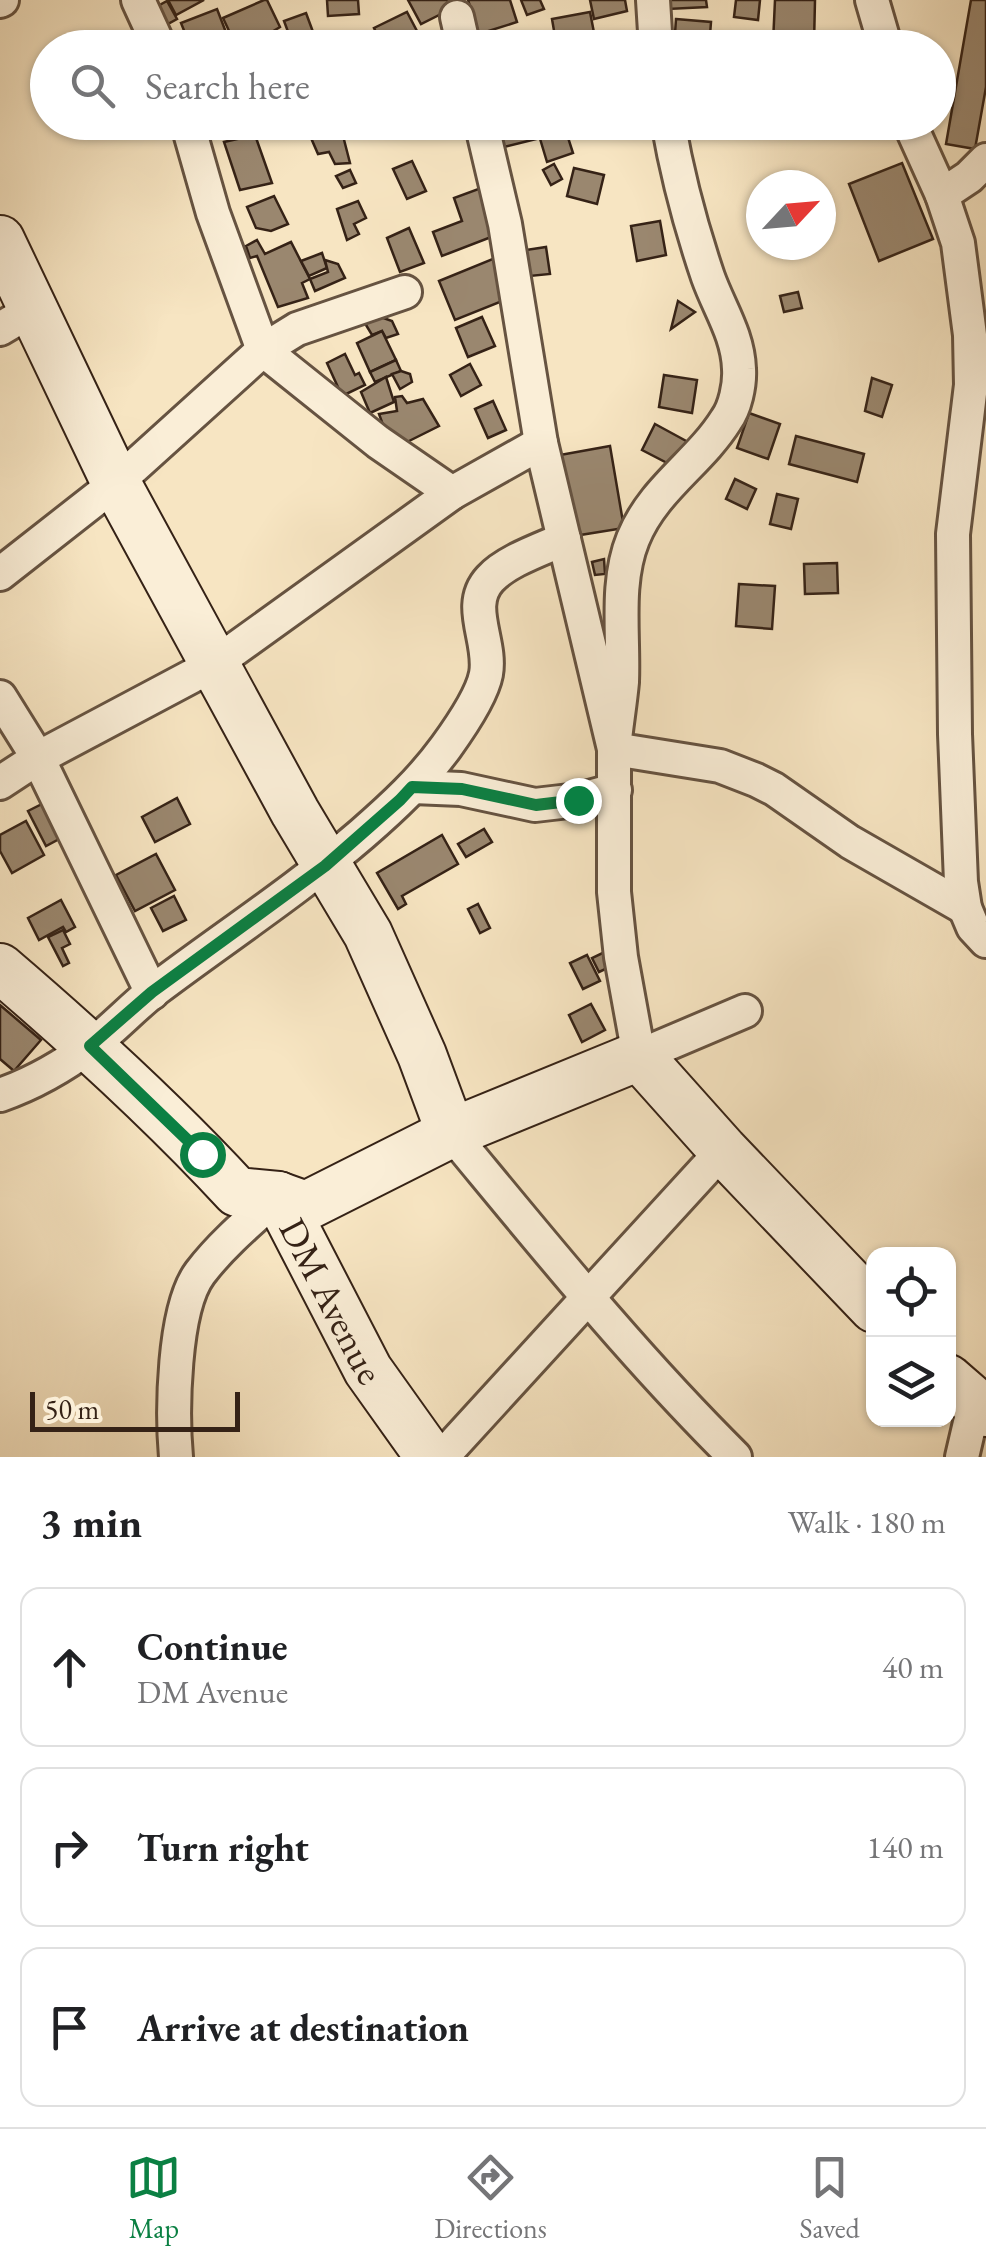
<!DOCTYPE html>
<meta charset="utf-8">
<style>
body{margin:0;font-family:"EB Garamond",serif;background:#f2f2f2;color:#202124}
.controls{position:absolute;right:30px;bottom:30px;display:grid;overflow:hidden;border-radius:20px;box-shadow:0 2px 8px #0004}
.controls button{width:90px;height:90px;display:grid;place-items:center;padding:0;border:0;border-bottom:2px solid #e0e0e0;background:#fff;color:#202124;font:50px sans-serif}
.compass{position:absolute;left:746px;top:170px;width:90px;height:90px;border-radius:50%;background:#fff;box-shadow:0 2px 8px #0004;rotate:64deg}
.scale{position:absolute;left:30px;bottom:25px;width:210px;box-sizing:border-box;padding-left:10px;border:5px solid #352216;border-top:0;font-size:28px;line-height:35px;white-space:nowrap;color:#352216;-webkit-text-stroke:8px #faeed7;paint-order:stroke}
.stop{position:absolute;width:30px;height:30px;margin:-22px;border:8px solid #0b8043;border-radius:50%;background:#fff}
.stop.end{background:#0b8043;border-color:#fff;box-shadow:0 2px 10px #0008}
.list{margin:0;padding:0;list-style:none}
h2{display:flex;justify-content:space-between;align-items:center;height:130px;margin:0;padding:0 40px;font-size:42px}
h2 small{font-size:32px;font-weight:400;color:#757577}
.list li{display:grid;grid-template-columns:65px 1fr auto;gap:30px;align-items:center;box-sizing:border-box;height:160px;margin:0 20px 20px;padding:0 20px;border:2px solid #e0e0e0;border-radius:20px}
.list b{display:block;font-size:38px;white-space:nowrap}
.list p{margin:0;font-size:32px;white-space:nowrap;color:#757577}
.list em{font-size:32px;font-style:normal;color:#757577}
.icon{flex:none;width:55px;height:55px;fill:none;stroke:currentColor;stroke-width:2;stroke-linecap:round;stroke-linejoin:round}
.map{position:relative;flex:none;width:986px;height:1457px;overflow:hidden}
.search{position:absolute;background:#fff;box-shadow:0 2px 8px #0004;left:30px;right:30px;top:30px;height:110px;display:flex;align-items:center;gap:25px;box-sizing:border-box;padding:0 35px;border-radius:55px;color:#757577;font-size:38px}
.sheet{height:670px;background:#fff}
nav{display:flex;justify-content:space-around;align-items:center;box-sizing:border-box;height:140px;border-top:2px solid #e0e0e0;background:#fff;font-size:28px;color:#757577}
nav a{display:grid;justify-items:center;gap:5px}
nav .on{color:#0b8043}
.map>svg:first-child{display:block}
.building{fill:#9a876f;stroke:#352216;stroke-width:2.5}
.lines{fill:none;stroke-linecap:round;stroke-linejoin:round}
.street-casing{stroke:#665341;stroke-width:38}
.secondary-casing{stroke:#352216;stroke-width:52}
.street{stroke:#faeed7;stroke-width:32}
.secondary{stroke:#faeed7;stroke-width:48}
.route{stroke:#0b8043;stroke-width:12}
.labels{text-anchor:middle;dominant-baseline:central;stroke-width:8;stroke-linejoin:round;paint-order:stroke}
.street-label{font-size:38px;fill:#352216;stroke:#faeed7}
</style>
<div class="map">
<svg width="986" height="1457" viewBox="0 0 986 1457">
<rect width="100%" height="100%" fill="#f7e5c2"/>
<filter id="stains"><feTurbulence type="fractalNoise" baseFrequency=".002" numOctaves="4"/><feColorMatrix values="0 0 0 0 .2 0 0 0 0 .09 0 0 0 0 .02 0 0 0 .5 -.17"/></filter>
<radialGradient id="worn" r=".72"><stop offset=".6" stop-color="#630" stop-opacity="0"/><stop offset="1" stop-color="#630" stop-opacity=".3"/></radialGradient>
<g class="building">
<polygon points="168,0 204,0 176,15"/>
<polygon points="264,0 267,0 280,27 245,48 237,48 223,18"/>
<polygon points="327,0 358,0 359,14 328,16"/>
<polygon points="408,0 447,0 451,9 421,24"/>
<polygon points="468,0 510,0 517,22 479,34"/>
<polygon points="521,0 540,0 544,9 527,15"/>
<polygon points="590,0 625,0 627,11 594,19"/>
<polygon points="669,0 706,0 707,7 668,9"/>
<polygon points="736,0 760,0 758,20 734,17"/>
<polygon points="775,0 815,0 814,44 773,43"/>
<polygon points="971,0 986,0 986,87 975,149 946,144"/>
<polygon points="167,1 177,19 166,25 156,7"/>
<polygon points="217,9 232,48 191,48 181,23"/>
<polygon points="407,12 418,33 388,48 384,48 374,28"/>
<polygon points="590,12 597,48 557,48 552,19"/>
<polygon points="306,13 316,40 294,48 284,21"/>
<polygon points="676,19 711,22 709,48 674,48"/>
<polygon points="502,37 504,48 470,48 469,43"/>
<polygon points="214,122 246,122 249,131 221,136"/>
<polygon points="259,122 289,122 291,130 279,135 271,129 261,130"/>
<polygon points="497,122 532,122 536,139 504,147"/>
<polygon points="535,122 563,122 573,153 547,162"/>
<polygon points="341,128 350,163 335,164 329,152 318,154 308,131"/>
<polygon points="255,135 272,183 240,190 224,142"/>
<polygon points="412,161 426,191 407,199 393,169"/>
<polygon points="902,163 933,239 879,261 849,184"/>
<polygon points="554,164 562,179 551,185 543,170"/>
<polygon points="574,168 604,175 597,204 567,196"/>
<polygon points="350,170 356,183 343,188 336,176"/>
<polygon points="481,188 499,234 442,256 433,232 462,221 454,198"/>
<polygon points="274,196 288,224 271,231 256,228 247,207"/>
<polygon points="358,201 366,218 354,224 359,234 347,240 337,209"/>
<polygon points="660,221 666,255 637,261 631,226"/>
<polygon points="409,228 424,263 400,272 387,238"/>
<polygon points="257,240 265,254 291,242 310,279 302,283 308,298 278,307 257,256 250,258 246,246"/>
<polygon points="546,247 550,274 530,276 526,250"/>
<polygon points="322,253 327,268 309,276 301,261"/>
<polygon points="495,258 512,297 455,320 439,281"/>
<polygon points="325,260 338,264 345,278 315,291 310,279 328,272"/>
<polygon points="798,292 802,308 784,312 780,296"/>
<polygon points="678,301 695,312 671,329"/>
<polygon points="375,315 392,321 398,334 386,338 382,331 372,335 363,320"/>
<polygon points="482,317 495,346 468,357 456,328"/>
<polygon points="382,331 396,360 370,372 357,343"/>
<polygon points="345,354 355,375 359,373 365,385 342,396 327,363"/>
<polygon points="396,360 401,371 375,382 370,372"/>
<polygon points="470,364 481,385 461,396 450,375"/>
<polygon points="401,371 410,374 412,382 400,389 392,374"/>
<polygon points="664,375 697,380 692,413 659,407"/>
<polygon points="386,377 394,402 370,413 361,392"/>
<polygon points="872,378 892,385 882,417 865,411"/>
<polygon points="402,396 407,403 423,399 439,426 397,447 386,433 379,414 397,411 395,397"/>
<polygon points="493,401 506,430 488,438 475,409"/>
<polygon points="749,413 780,424 768,459 737,448"/>
<polygon points="655,424 688,442 675,467 642,450"/>
<polygon points="796,436 864,454 857,482 789,464"/>
<polygon points="610,446 624,528 574,536 560,455"/>
<polygon points="735,479 756,489 747,509 726,499"/>
<polygon points="777,494 798,499 791,529 770,524"/>
<polygon points="604,559 605,574 595,575 592,562"/>
<polygon points="837,563 838,593 805,594 804,564"/>
<polygon points="739,584 775,586 772,629 736,626"/>
<polygon points="58,796 76,830 46,846 28,811"/>
<polygon points="177,798 190,824 155,842 142,817"/>
<polygon points="26,821 44,855 12,873 0,851 0,835"/>
<polygon points="484,829 492,842 466,857 458,844"/>
<polygon points="442,835 458,864 402,896 406,904 398,909 377,873"/>
<polygon points="156,854 175,890 135,911 116,875"/>
<polygon points="174,896 186,920 163,931 151,908"/>
<polygon points="61,900 75,927 66,932 63,927 39,940 28,918"/>
<polygon points="478,904 490,928 480,933 468,909"/>
<polygon points="63,930 70,944 62,948 69,963 63,966 48,937"/>
<polygon points="611,949 618,963 599,972 592,958"/>
<polygon points="587,955 600,981 583,989 570,963"/>
<polygon points="591,1004 605,1030 582,1042 569,1015"/>
<polygon points="0,1005 41,1040 14,1071 0,1059"/>
</g>
<g class="lines">
<g class="street-casing">
<g id="street">
<polyline points="138,0 160,48"/>
<polyline points="653,0 656,48"/>
<polyline points="872,0 886,48"/>
<polyline points="0,1 2,0"/>
<polyline points="457,17 464,48"/>
<polyline points="187,122 213,213 263,350 378,442 452,493"/>
<polyline points="481,122 505,224 541,443 614,749 614,892 621,957 639,1056 745,1011"/>
<path d="M668 122C677 174 691 227 708 277 719 308 738 335 739 369 740 385 735 408 726 420 699 463 653 489 633 539 615 583 624 635 622 682 620 704 616 727 614 749L720 766 756 780 774 789 850 842 965 908"/>
<polyline points="909,122 942,195 958,243 970,335 971,385 953,534 955,734 961,882 965,908 973,927 986,941"/>
<polyline points="942,195 969,177 986,160"/>
<polyline points="0,329 32,310"/>
<polyline points="0,574 116,483 263,350 297,329 405,292"/>
<polyline points="0,697 38,758 152,993"/>
<polyline points="0,783 38,758 213,665 452,493 541,443"/>
<polyline points="413,787 461,789 535,805 578,800 615,790"/>
<path d="M0 1095C32 1084 65 1065 93 1044 115 1027 134 1006 156 989 225 937 297 890 362 834 393 807 422 780 446 747 459 729 482 695 486 674 492 641 465 606 490 579 506 561 542 549 564 539"/>
<path d="M451 1133C543 1244 633 1356 735 1457"/>
<path d="M176 1457C172 1413 173 1309 200 1273 222 1244 251 1220 278 1196"/>
<polyline points="442,1457 723,1150"/>
<polyline points="962,1457 975,1401"/>
</g>
</g>
<g class="secondary-casing">
<g id="secondary">
<polyline points="0,240 116,483 295,812 368,934 422,1055 451,1133"/>
<path id="s1" d="M0 968C83 1039 163 1112 237 1192L278 1196 368 1370 430 1457"/>
<polyline points="278,1196 306,1206 451,1133 639,1056 723,1150 874,1308"/>
<polyline points="948,1379 986,1412"/>
</g>
</g>
<use href="#street" class="street"/>
<use href="#secondary" class="secondary"/>
</g>
<g class="lines">
<polyline class="route" points="202,1154 90,1046 152,992 325,866 400,800 412,787 462,789 536,805 578,800"/>
</g>
<g class="labels">
<g class="street-label">
<text stroke="none"><textPath href="#s1" startOffset="485">DM Avenue</textPath></text>
</g>
</g>
<rect width="100%" height="100%" filter="url(#stains)"/>
<rect width="100%" height="100%" fill="url(#worn)"/>
</svg>
<div class="controls">
<button><svg class="icon" aria-label="locate" viewBox="0 0 24 24"><circle cx="12" cy="12" r="6"/><path d="M12 2v4M12 18v4M2 12h4M18 12h4"/></svg></button>
<button><svg class="icon" aria-label="layers" viewBox="0 0 24 24"><path d="M12 4l9 5-9 5-9-5zM3 14l9 5 9-5"/></svg></button>
</div>
<svg class="compass" viewBox="-18 -18 36 36"><path d="M0-13l5 13h-10z" fill="#e53935"/><path d="M0 13l5-13h-10z" fill="#757577"/></svg>
<div class="scale">50 m</div>
<div class="stop" style="left:202px;top:1154px"></div>
<div class="stop end" style="left:578px;top:800px"></div>
<div class="search"><svg class="icon" aria-label="search" viewBox="0 0 24 24"><circle cx="10" cy="10" r="6"/><path d="M15 15l6 6"/></svg>Search here</div>
</div>
<section class="sheet">
<h2>3 min<small>Walk · 180 m</small></h2>
<ul class="list">
<li><svg class="icon" aria-label="ahead" viewBox="0 0 24 24"><path d="M12 20V5M6 11l6-6 6 6"/></svg><div><b>Continue</b><p>DM Avenue</p></div><em>40 m</em></li>
<li><svg class="icon" aria-label="right" viewBox="0 0 24 24"><path d="M7 20v-9h11M14 6l5 5-5 5"/></svg><div><b>Turn right</b></div><em>140 m</em></li>
<li><svg class="icon" aria-label="arrive" viewBox="0 0 24 24"><path d="M6 21V4h12l-3 4 3 4H6"/></svg><div><b>Arrive at destination</b></div></li>
</ul>
</section>
<nav>
<a class="on"><svg class="icon" aria-label="map" viewBox="0 0 24 24"><path d="M3 6l6-2 6 2 6-2v14l-6 2-6-2-6 2zM9 4v14M15 6v14"/></svg>Map</a>
<a><svg class="icon" aria-label="directions" viewBox="0 0 24 24"><path d="M12 3l9 9-9 9-9-9zM9 14v-3h6M13 9l2 2-2 2"/></svg>Directions</a>
<a><svg class="icon" aria-label="saved" viewBox="0 0 24 24"><path d="M7 4h10v16l-5-4-5 4z"/></svg>Saved</a>
</nav>
